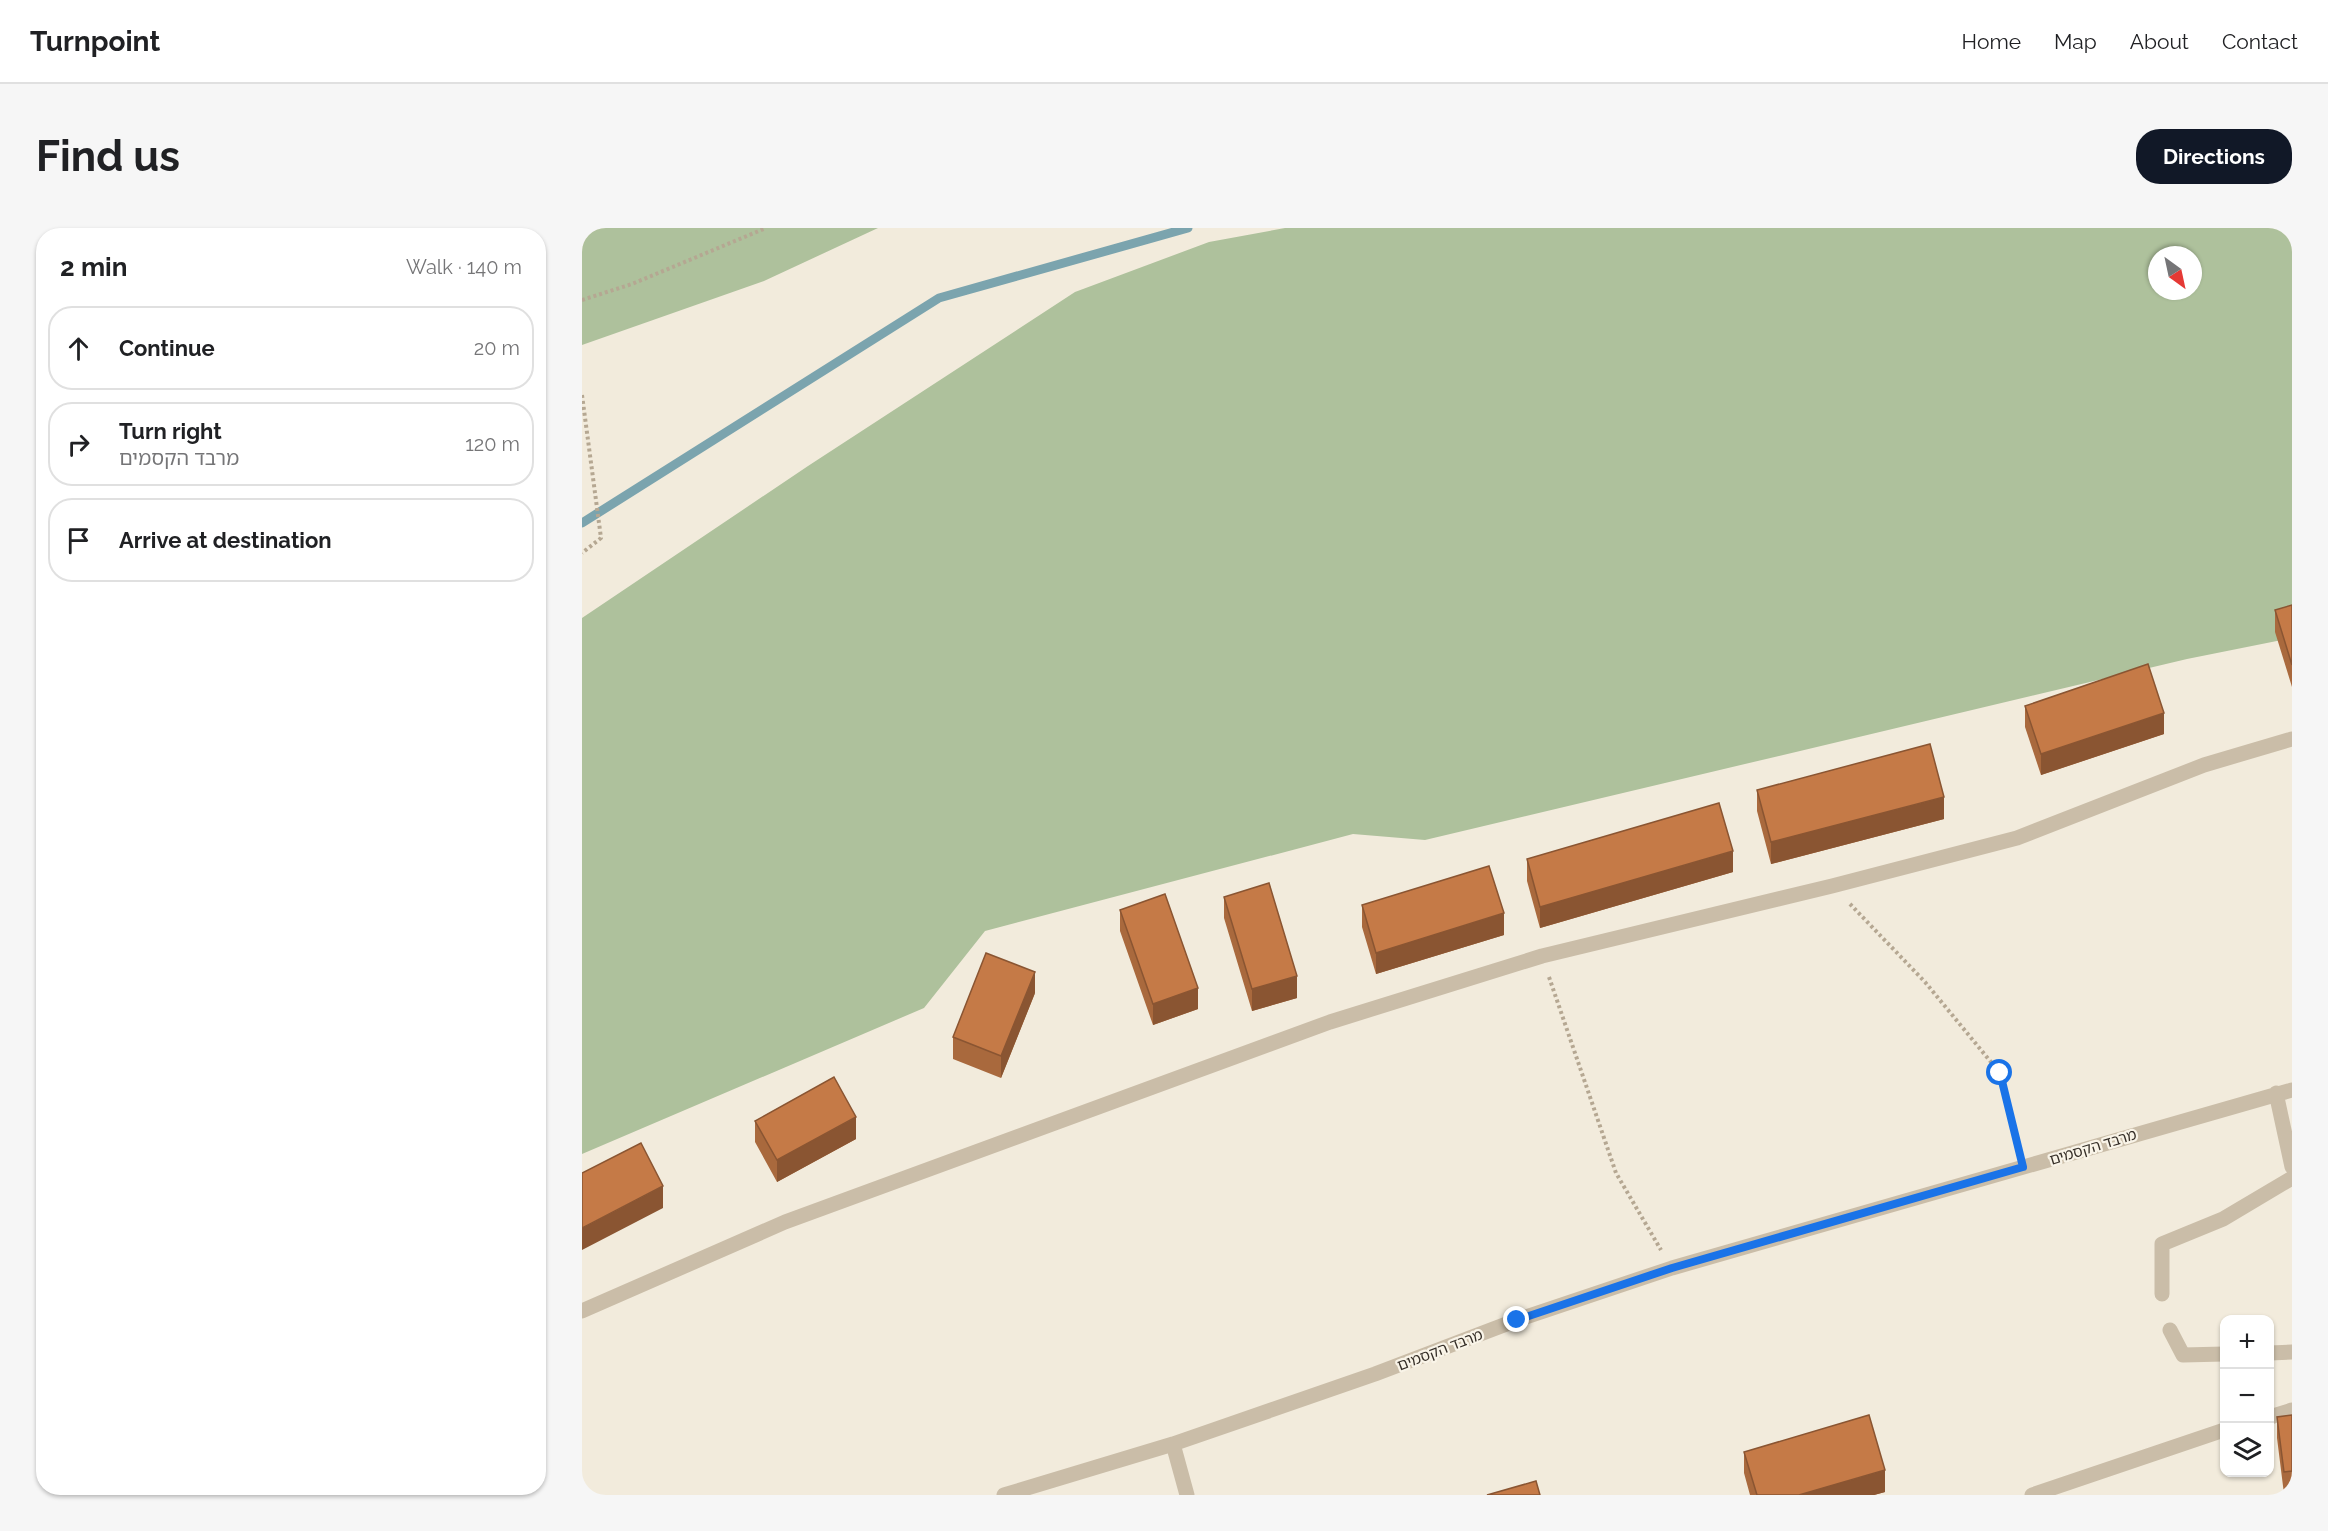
<!DOCTYPE html>
<html lang="en">
<head>
<meta charset="utf-8">
<style>
	body { margin:0; font-family:Raleway,"Noto Sans Hebrew",sans-serif; background:#f6f6f6; color:#202124 }
	.controls { position:absolute; right:18px; bottom:18px; display:grid; overflow:hidden; border-radius:12px; box-shadow:0 2px 4px #0004 }
	.controls button { width:54px; height:54px; display:grid; place-items:center; padding:0; border:0; border-bottom:2px solid #e0e0e0; background:#fff; color:#202124; font:30px sans-serif }
	.compass { position:absolute; left:1566px; top:18px; width:54px; height:54px; border-radius:50%; background:#fff; box-shadow:0 2px 4px #0004; rotate:147deg }
	.stop { position:absolute; width:18px; height:18px; margin:-14px; border:4px solid #1a73e8; border-radius:50%; background:#fff }
	.stop.end { background:#1a73e8; border-color:#fff; box-shadow:0 2px 6px #0008 }
	.list { margin:0; padding:0; list-style:none }
	h2 { display:flex; justify-content:space-between; align-items:center; height:78px; margin:0; padding:0 24px; font-size:26px }
	h2 small { font-size:20px; font-weight:400; color:#757577 }
	.list li { display:grid; grid-template-columns:39px 1fr auto; gap:18px; align-items:center; box-sizing:border-box; height:84px; margin:0 12px 12px; padding:0 12px; border:2px solid #e0e0e0; border-radius:24px }
	.list b { display:block; font-size:22px; white-space:nowrap }
	.list p { margin:0; font-size:20px; white-space:nowrap; color:#757577 }
	.list em { font-size:20px; font-style:normal; color:#757577 }
	.icon { flex:none; width:33px; height:33px; fill:none; stroke:currentColor; stroke-width:2; stroke-linecap:round; stroke-linejoin:round }
	.map { position:relative; flex:none; width:1710px; height:1267px; overflow:hidden; border-radius:24px }
	header { display:flex; align-items:center; gap:36px; box-sizing:border-box; height:84px; padding:0 30px; background:#fff; border-bottom:2px solid #e0e0e0 }
	header strong { font-size:28px }
	nav { display:flex; gap:33px; margin-inline-start:auto; font-size:21px }
	.intro { display:flex; align-items:center; justify-content:space-between; box-sizing:border-box; height:144px; padding:0 36px }
	h1 { margin:0; font-size:42px }
	.button { padding:15px 27px; border-radius:24px; background:#111827; color:#fff; font-size:21px; font-weight:700 }
	main { display:flex; gap:36px; padding:0 36px }
	aside { flex:1; background:#fff; border-radius:24px; box-shadow:0 2px 4px #0004 }
	.map>svg:first-child { display:block }
	.green { fill:#aec19c; fill-rule:evenodd }
	.lines { fill:none; stroke-linecap:round; stroke-linejoin:round }
	.stream { stroke:#7ba4ae; stroke-width:9 }
	.path { stroke:#b5a792; stroke-width:4; stroke-dasharray:3 3; stroke-linecap:butt }
	.street { stroke:#cabda8; stroke-width:15 }
	.wall { fill:#a9693d }
	.shaded-wall { fill:#8a5532 }
	.building { fill:#c57a47; stroke:#8a5532; stroke-width:1.5 }
	.route { stroke:#1a73e8; stroke-width:8 }
	.labels { text-anchor:middle; dominant-baseline:central; stroke-width:4.5; stroke-linejoin:round; paint-order:stroke }
	.street-label { font-size:15px; fill:#362f28; stroke:#f9f4e8 }
</style>
</head>
<body>
<header>
<strong>Turnpoint</strong>
<nav><a>Home</a><a>Map</a><a>About</a><a>Contact</a></nav>
</header>
<div class="intro"><h1>Find us</h1><a class="button">Directions</a></div>
<main>
<aside>
<h2>2 min<small>Walk · 140 m</small></h2>
<ul class="list">
<li><svg class="icon" aria-label="ahead" viewBox="0 0 24 24"><path d="M12 20V5M6 11l6-6 6 6"/></svg><div><b>Continue</b></div><em>20 m</em></li>
<li><svg class="icon" aria-label="right" viewBox="0 0 24 24"><path d="M7 20v-9h11M14 6l5 5-5 5"/></svg><div><b>Turn right</b><p>מרבד הקסמים</p></div><em>120 m</em></li>
<li><svg class="icon" aria-label="arrive" viewBox="0 0 24 24"><path d="M6 21V4h12l-3 4 3 4H6"/></svg><div><b>Arrive at destination</b></div></li>
</ul>
</aside>
<div class="map">
<svg width="1710" height="1267" viewBox="0 0 1710 1267">
	<rect width="100%" height="100%" fill="#f2ebdc"/>
	<!-- green -->
	<path class="green" d="M0,0H296L182,53L0,117Z
		M703,0H1710V410L1605,431L843,612L771,606L403,703L342,780L0,926V390L226,238L493,64L627,14ZM1575,27H1611V63H1575Z"/>
	<g class="lines">
		<!-- stream -->
		<path class="stream" d="M0,295L357,70L606,0"/>
		<!-- path -->
		<path class="path" d="M0,72L50,56L184,0
			M0,167L19,310L0,325
			M1268,676L1343,754L1418,845L1436,918
			M967,749L1034,945L1079,1022"/>
		<!-- street -->
		<path class="street" d="M1694,865L1710,939
			M1580,1066V1016L1641,991L1710,950
			M0,1083L203,994L748,794L960,728L1250,658L1435,610L1622,537L1710,511
			M1588,1102L1601,1127L1642,1126
			M1688,1125L1710,1124
			M1688,1189L1710,1182
			M591,1216L605,1267
			M422,1267L591,1216L793,1146L935,1092L1090,1040L1710,862
			M1450,1267L1642,1202"/>
	</g>
	<!-- wall -->
	<path class="wall" d="M1710,377V459L1693,404V382Z
		M1443,478L1582,506L1459,547L1443,499Z
		M1175,562L1362,591L1189,636L1175,583Z
		M945,631L1151,644L958,700L945,653Z
		M642,669L715,770L670,783L642,690Z
		M780,677L922,707L794,746L780,699Z
		M538,682L616,781L571,797L538,703Z
		M453,765L419,850L371,831V809Z
		M173,893L274,911L195,954L173,914Z
		M1710,1187V1265L1702,1266L1695,1210V1189Z
		M1162,1224L1303,1264L1292,1267H1168L1162,1245Z"/>
	<!-- shaded-wall -->
	<path class="shaded-wall" d="M1582,485V506L1459,547V526Z
		M1362,569V591L1189,636V614Z
		M1151,623V644L958,700V679Z
		M922,685V707L794,746V725Z
		M453,744V765L419,850V828Z
		M715,748V770L670,783V761Z
		M616,760V781L571,797V776Z
		M274,889V911L195,954V932Z
		M81,958V980L0,1022V1000Z
		M1303,1242V1264L1292,1267H1217Z"/>
	<!-- building -->
	<path class="building" d="M1710,377V437L1693,382Z
		M1566,436L1582,485L1459,526L1443,478Z
		M1348,516L1362,569L1189,614L1175,562Z
		M1137,575L1151,623L958,679L945,631Z
		M907,638L922,685L794,725L780,677Z
		M687,655L715,748L670,761L642,669Z
		M583,666L616,760L571,776L538,682Z
		M404,725L453,744L419,828L371,809Z
		M252,849L274,889L195,932L173,893Z
		M59,915L81,958L0,1000V945Z
		M1287,1187L1303,1242L1217,1267H1175L1162,1224Z
		M1710,1187V1243L1702,1244L1695,1189Z
		M954,1253L958,1267H905Z"/>
	<g class="lines">
		<!-- route -->
		<path class="route" d="M935,1092L1090,1040L1441,939L1418,845"/>
	</g>
	<g class="labels">
		<!-- street labels -->
		<g class="street-label">
			<text transform="translate(1511 919) rotate(-17)">מרבד הקסמים</text>
			<text transform="translate(858 1122) rotate(-21)">מרבד הקסמים</text>
		</g>
	</g>
</svg>
<div class="controls">
<button>+</button>
<button>−</button>
<button><svg class="icon" aria-label="layers" viewBox="0 0 24 24"><path d="M12 4l9 5-9 5-9-5zM3 14l9 5 9-5"/></svg></button>
</div>
<svg class="compass" viewBox="-18 -18 36 36"><path d="M0-13l5 13h-10z" fill="#e53935"/><path d="M0 13l5-13h-10z" fill="#757577"/></svg>
<div class="stop" style="left:1418px;top:845px"></div>
<div class="stop end" style="left:935px;top:1092px"></div>
</div>
</main>
</body>
</html>
